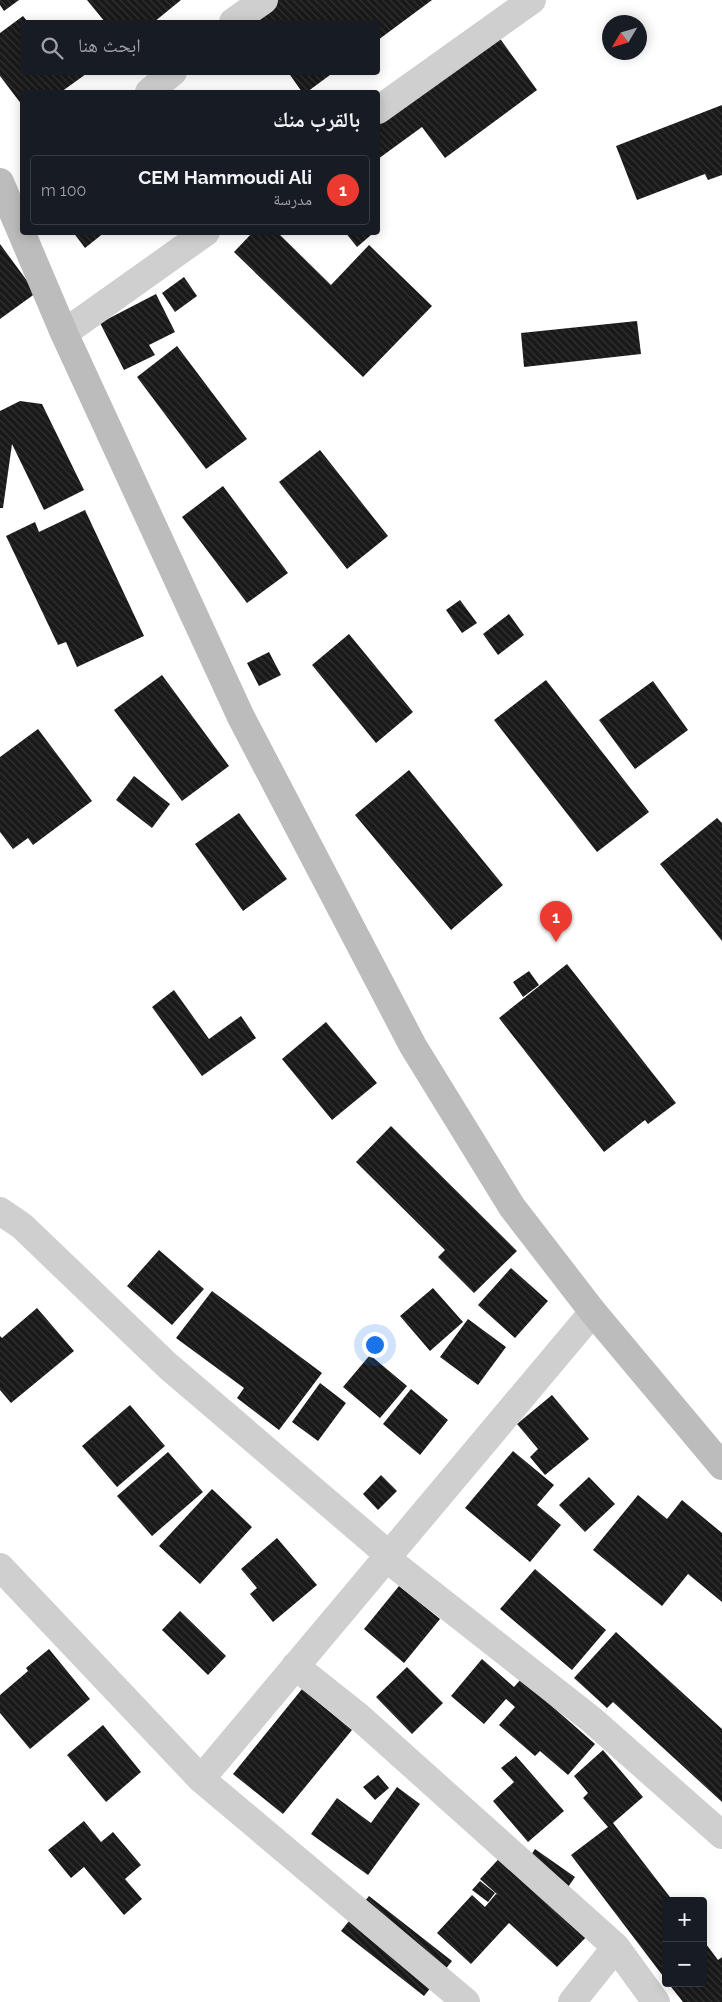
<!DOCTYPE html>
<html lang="ar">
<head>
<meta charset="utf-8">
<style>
	body { margin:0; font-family:Raleway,"Noto Naskh Arabic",sans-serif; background:#20242c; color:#f1f3f6; direction:rtl }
	.controls { position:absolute; right:15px; bottom:15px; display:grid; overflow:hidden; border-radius:5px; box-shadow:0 2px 12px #0003 }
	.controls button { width:45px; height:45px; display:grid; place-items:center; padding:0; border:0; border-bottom:1px solid #363941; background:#171b24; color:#f1f3f6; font:25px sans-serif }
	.compass { position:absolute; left:602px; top:15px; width:45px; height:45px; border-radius:50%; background:#171b24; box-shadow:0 2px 12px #0003; rotate:232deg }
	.you { position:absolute; left:374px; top:1344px; width:18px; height:18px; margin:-12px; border:4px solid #fff; border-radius:50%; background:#1a73e8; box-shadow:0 0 0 8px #1a73e833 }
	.badge { display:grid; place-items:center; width:32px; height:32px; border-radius:50%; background:#ed3a31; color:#fff; font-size:16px; font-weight:700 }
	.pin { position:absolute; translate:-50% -41px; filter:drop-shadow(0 1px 2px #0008) }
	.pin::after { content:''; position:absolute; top:26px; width:18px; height:15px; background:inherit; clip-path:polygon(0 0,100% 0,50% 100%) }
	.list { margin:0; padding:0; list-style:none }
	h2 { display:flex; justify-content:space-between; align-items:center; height:65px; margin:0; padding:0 20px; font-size:21px }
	h2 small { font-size:16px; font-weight:400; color:#9ea1a6 }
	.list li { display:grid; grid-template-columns:32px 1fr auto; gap:15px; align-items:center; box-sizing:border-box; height:70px; margin:0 10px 10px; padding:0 10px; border:1px solid #363941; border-radius:5px }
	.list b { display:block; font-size:19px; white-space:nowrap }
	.list p { margin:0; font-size:16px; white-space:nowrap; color:#9ea1a6 }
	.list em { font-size:16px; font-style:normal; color:#9ea1a6 }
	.icon { flex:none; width:28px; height:28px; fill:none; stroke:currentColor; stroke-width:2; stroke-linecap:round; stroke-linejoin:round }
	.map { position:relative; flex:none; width:722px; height:2002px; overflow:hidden; direction:ltr }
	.search { position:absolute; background:#171b24; box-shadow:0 2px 12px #0003; left:20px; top:20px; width:360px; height:55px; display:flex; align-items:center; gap:12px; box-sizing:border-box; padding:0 18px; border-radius:5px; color:#9ea1a6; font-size:19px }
	.panel { position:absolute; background:#171b24; box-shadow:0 2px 12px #0003; left:20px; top:90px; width:360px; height:145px; border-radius:5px; direction:rtl }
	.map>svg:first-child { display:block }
	.building { fill:url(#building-back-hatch) }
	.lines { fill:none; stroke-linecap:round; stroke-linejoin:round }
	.minor { stroke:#cfcfcf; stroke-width:28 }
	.secondary { stroke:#bcbcbc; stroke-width:28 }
</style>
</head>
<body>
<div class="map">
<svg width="722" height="2002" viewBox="0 0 722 2002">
	<defs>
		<pattern id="building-back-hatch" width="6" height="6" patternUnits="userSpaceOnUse" patternTransform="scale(1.25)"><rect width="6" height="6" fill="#191919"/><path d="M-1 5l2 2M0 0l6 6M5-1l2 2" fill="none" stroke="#323232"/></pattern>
	</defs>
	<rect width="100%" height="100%" fill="#fff"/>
	<!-- building -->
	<path class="building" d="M0,0H19L4,11L0,5Z
		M87,0H181L154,22H105Z
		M248,0H432L378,40V22H250Z
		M23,16L28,22H22V72L86,74L61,92H22V105L0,76V33Z
		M491,26L537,90L445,158L422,127L378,159V108Z
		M288,72H334L307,92H302Z
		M722,105V175L708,180L705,174L637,200L616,146Z
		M73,232H105L85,248Z
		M253,232H277L331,285L369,245L432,306L363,377L234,252Z
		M345,232H369L371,235L357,247Z
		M0,244L36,293L0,319Z
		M184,277L197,296L175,312L162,293Z
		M156,294L175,332L149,345L155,355L124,370L100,323Z
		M637,321L641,354L524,367L521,333Z
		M177,346L247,439L206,469L137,377Z
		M20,401L42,404L84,490L44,510L12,444L3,508H0V411Z
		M320,450L388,536L347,569L279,482Z
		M223,486L288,573L247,603L182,517Z
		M85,510L144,636L77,667L66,642L58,645L6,536L35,522L39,532Z
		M460,600L477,623L462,633L446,610Z
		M509,614L524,635L498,655L483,634Z
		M349,634L413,712L376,743L312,665Z
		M269,652L281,675L259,686L247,663Z
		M162,675L229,766L182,801L114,710Z
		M546,680L649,812L597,852L494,720Z
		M653,681L688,730L635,769L599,720Z
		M38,729L92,801L33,845L28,838L13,849L0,832V757Z
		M409,770L503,885L451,930L355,815Z
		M134,776L170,804L152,828L116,800Z
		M239,813L287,879L243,911L195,844Z
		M717,818L722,823V941L660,864Z
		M567,964L676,1103L648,1124L645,1120L604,1152L499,1018Z
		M529,971L539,985L523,997L513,982Z
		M174,990L209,1039L241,1016L256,1038L202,1076L152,1007Z
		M326,1022L377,1083L332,1120L282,1059Z
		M391,1126L517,1251L474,1293L438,1257L445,1250L356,1162Z
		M159,1250L204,1289L172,1325L127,1286Z
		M511,1268L548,1301L515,1338L478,1305Z
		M433,1288L463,1322L430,1351L400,1316Z
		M212,1291L322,1373L279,1430L237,1398L244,1388L176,1338Z
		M37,1308L74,1351L11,1403L0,1390V1336L2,1338Z
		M468,1319L506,1347L478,1385L440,1357Z
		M370,1355L407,1386L380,1418L343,1387Z
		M320,1383L346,1403L318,1441L292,1422Z
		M411,1389L448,1420L420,1455L383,1424Z
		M552,1395L589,1439L545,1475L530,1457L538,1449L517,1424Z
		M130,1405L165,1446L117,1487L82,1446Z
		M513,1451L554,1485L537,1505L561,1525L530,1562L465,1508Z
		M168,1452L203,1492L152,1536L117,1496Z
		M381,1475L397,1491L378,1510L363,1494Z
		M589,1477L615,1504L585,1532L559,1505Z
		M212,1489L252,1527L200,1584L159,1546Z
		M638,1495L667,1519L682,1500L722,1533V1602L688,1574L662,1606L593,1550Z
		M277,1538L317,1585L273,1622L250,1594L257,1588L241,1569Z
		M535,1569L606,1630L572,1670L500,1609Z
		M399,1586L440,1619L404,1663L364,1629Z
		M180,1611L226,1656L208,1675L162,1630Z
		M616,1632L722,1729V1802L613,1702L607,1708L574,1678Z
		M49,1649L90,1699L30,1749L0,1713V1695L28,1671L26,1668Z
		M482,1659L514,1687L521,1679L595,1744L568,1775L540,1751L535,1756L499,1725L515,1707L506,1699L484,1724L451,1696Z
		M407,1667L443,1703L412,1734L376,1697Z
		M302,1689L352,1730L283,1814L233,1774Z
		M103,1725L141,1772L106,1802L67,1755Z
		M603,1750L643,1797L613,1823L673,1901H666V1980L571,1855L608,1827L583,1798L588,1793L574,1776Z
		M516,1756L564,1811L528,1842L493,1801L514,1782L501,1768Z
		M378,1775L389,1788L375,1800L363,1787Z
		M397,1787L420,1804L368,1875L311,1834L337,1798L371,1823Z
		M84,1821L101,1842L113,1832L141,1865L125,1879L142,1899L124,1915L84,1867L71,1878L48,1850Z
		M508,1849L594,1929L557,1967L509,1923L471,1964L437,1933L472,1895L485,1907L496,1894L498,1895L480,1879Z
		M535,1849L575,1877L566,1890L526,1863Z
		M480,1881L495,1893L488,1902L472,1890Z
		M369,1896L452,1961L424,1996L341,1931Z
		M703,1940L718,1960L722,1957V2002H683L668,1983H703Z"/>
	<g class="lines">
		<!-- minor -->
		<path class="minor" d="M233,22L264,0
			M149,92L173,72
			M378,110L532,0
			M64,333L206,232
			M0,1211L22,1226L168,1366L389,1555
			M386,1558L592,1720L722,1835
			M0,1567L201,1779
			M295,1666L358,1716L616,1947
			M466,2002L201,1779L593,1312
			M572,2002L616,1947L656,2002"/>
		<!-- secondary -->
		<path class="secondary" d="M0,182L64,333L241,717L413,1046L512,1207L593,1312L722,1466"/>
	</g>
</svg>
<div class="controls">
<button>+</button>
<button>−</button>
</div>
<svg class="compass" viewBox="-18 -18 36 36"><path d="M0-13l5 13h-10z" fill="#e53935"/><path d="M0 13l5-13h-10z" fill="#9ea1a6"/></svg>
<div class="you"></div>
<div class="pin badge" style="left:556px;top:942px">1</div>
<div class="search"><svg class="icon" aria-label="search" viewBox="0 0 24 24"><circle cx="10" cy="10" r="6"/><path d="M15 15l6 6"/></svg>ابحث هنا</div>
<section class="panel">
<h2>بالقرب منك<small></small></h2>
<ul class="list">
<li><span class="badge">1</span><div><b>CEM Hammoudi Ali</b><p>مدرسة</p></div><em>100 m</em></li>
</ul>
</section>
</div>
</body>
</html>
